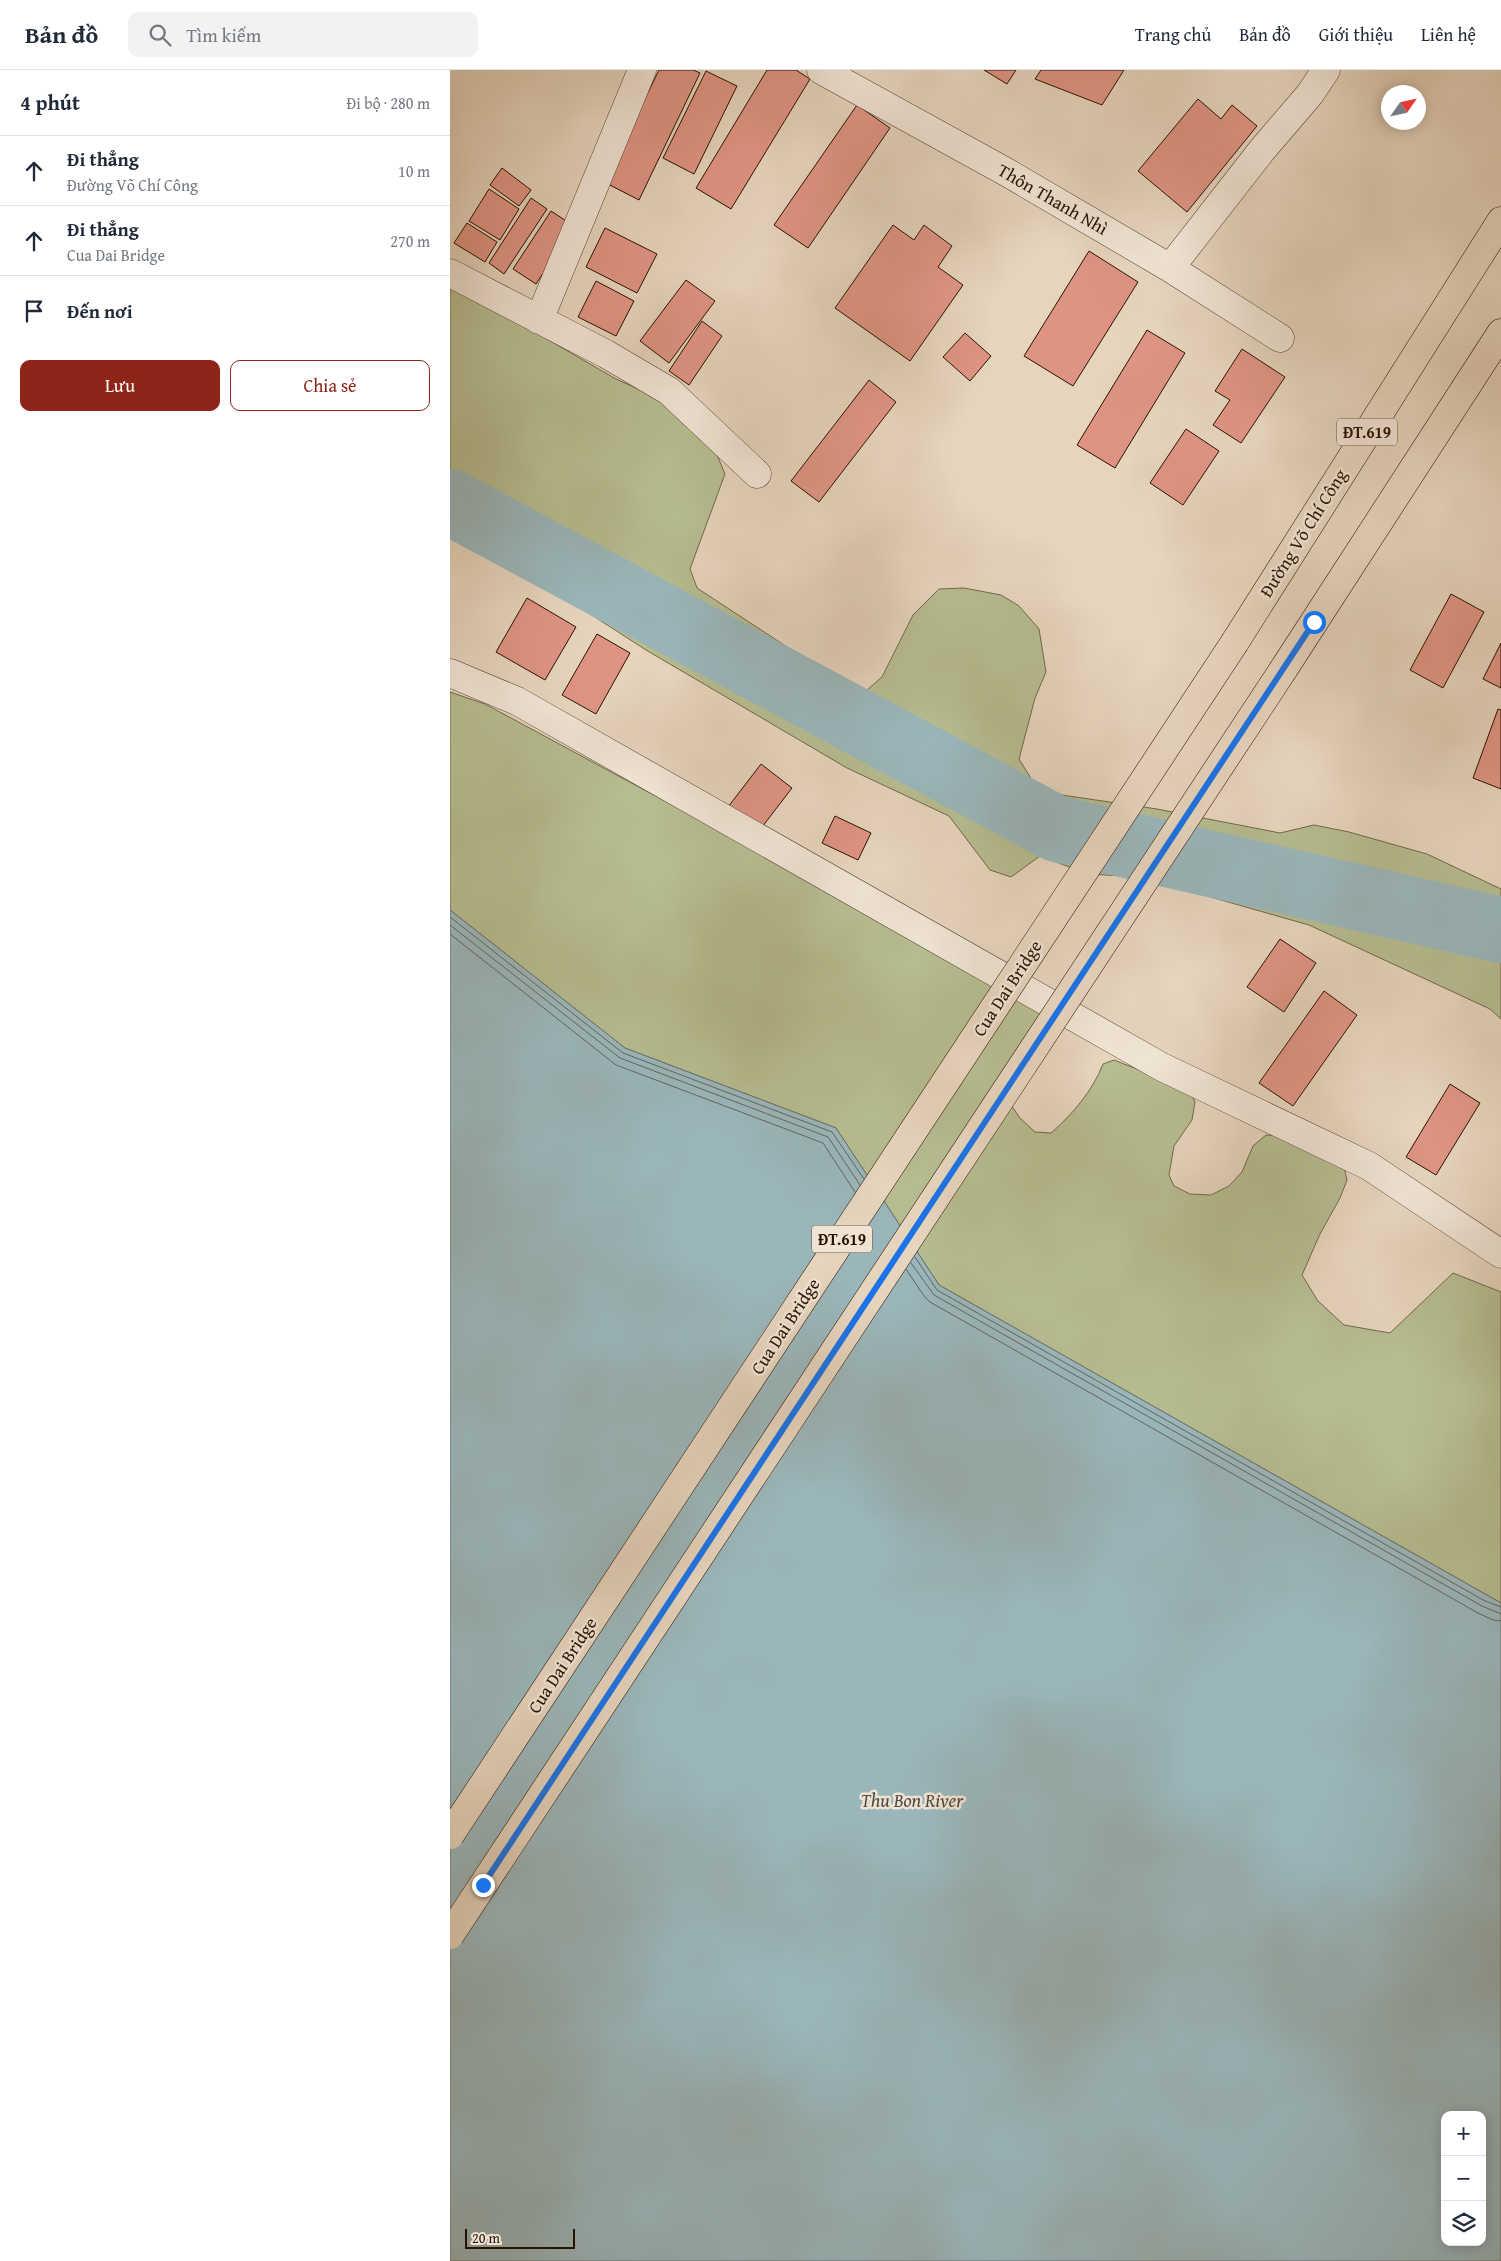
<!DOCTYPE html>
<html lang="vi">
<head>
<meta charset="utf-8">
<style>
	body { margin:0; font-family:"Gentium Book Plus",serif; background:#f2f2f3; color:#1f2937 }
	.controls { position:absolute; right:15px; bottom:15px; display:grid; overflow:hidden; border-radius:10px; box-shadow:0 2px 12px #0003 }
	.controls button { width:45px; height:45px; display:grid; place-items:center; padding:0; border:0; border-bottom:1px solid #e0e1e3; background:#fff; color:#1f2937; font:25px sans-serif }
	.compass { position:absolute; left:931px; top:15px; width:45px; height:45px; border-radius:50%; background:#fff; box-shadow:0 2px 12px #0003; rotate:56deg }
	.scale { position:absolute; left:15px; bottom:12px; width:110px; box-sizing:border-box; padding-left:5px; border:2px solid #291200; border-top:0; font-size:14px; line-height:18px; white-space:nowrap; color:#291200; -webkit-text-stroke:4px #efe3d4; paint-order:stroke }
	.stop { position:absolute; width:15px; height:15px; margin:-11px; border:4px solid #1a73e8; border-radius:50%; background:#fff }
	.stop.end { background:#1a73e8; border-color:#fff; box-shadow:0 1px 5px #0008 }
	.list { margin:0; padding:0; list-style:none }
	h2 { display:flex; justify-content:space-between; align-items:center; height:65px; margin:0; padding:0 20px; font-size:21px }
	h2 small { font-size:16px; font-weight:400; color:#747a83 }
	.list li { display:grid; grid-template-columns:32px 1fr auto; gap:15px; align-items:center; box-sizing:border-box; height:70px; padding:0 20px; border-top:1px solid #e0e1e3 }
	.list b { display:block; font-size:19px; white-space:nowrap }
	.list p { margin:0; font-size:16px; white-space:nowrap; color:#747a83 }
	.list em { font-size:16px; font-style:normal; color:#747a83 }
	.actions { display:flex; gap:10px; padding:15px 20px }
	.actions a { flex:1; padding:11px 0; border:1px solid #8f2418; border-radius:10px; text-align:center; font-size:18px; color:#8f2418 }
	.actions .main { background:#8f2418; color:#fff }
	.icon { flex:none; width:28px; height:28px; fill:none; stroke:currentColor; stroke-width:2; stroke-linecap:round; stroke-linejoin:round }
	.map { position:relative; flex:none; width:1051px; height:2191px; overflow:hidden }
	header { display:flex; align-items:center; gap:30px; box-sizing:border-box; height:70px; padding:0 25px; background:#fff; border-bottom:1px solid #e0e1e3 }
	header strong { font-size:24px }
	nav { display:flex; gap:28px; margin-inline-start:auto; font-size:18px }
	.search { width:350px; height:45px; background:#f2f2f3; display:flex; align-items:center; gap:12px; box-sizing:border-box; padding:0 18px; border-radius:10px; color:#747a83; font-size:19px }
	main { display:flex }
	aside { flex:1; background:#fff }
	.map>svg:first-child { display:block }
	.green { fill:#b6bc90; stroke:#706748 }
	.water { fill:#9ab6bb; stroke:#6d7470; fill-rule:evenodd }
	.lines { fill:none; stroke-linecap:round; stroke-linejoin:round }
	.shore { stroke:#62645e; stroke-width:1 }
	.river { stroke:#9ab6bb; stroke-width:66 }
	.building { fill:#df9483; stroke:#291200 }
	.minor-casing { stroke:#58422f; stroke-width:29 }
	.primary-casing { stroke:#291200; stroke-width:29 }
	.minor { stroke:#efe3d4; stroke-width:28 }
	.primary { stroke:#e6d4bd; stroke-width:28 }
	.primary-bridge-casing { stroke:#291200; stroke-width:29; stroke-linecap:butt }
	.primary-bridge { stroke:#e6d4bd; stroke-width:28 }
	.route { stroke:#1a73e8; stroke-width:6 }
	.labels { text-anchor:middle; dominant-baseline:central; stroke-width:5; stroke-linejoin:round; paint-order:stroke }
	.shield { fill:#efe3d4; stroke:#645140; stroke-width:1 }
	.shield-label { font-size:16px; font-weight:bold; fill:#291200 }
	.street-label { font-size:18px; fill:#291200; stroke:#efe3d4 }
	.water-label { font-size:19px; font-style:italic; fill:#514b41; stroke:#efe3d4 }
</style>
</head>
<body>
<header>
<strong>Bản đồ</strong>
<div class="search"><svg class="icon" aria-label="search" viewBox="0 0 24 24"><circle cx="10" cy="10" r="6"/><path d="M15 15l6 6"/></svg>Tìm kiếm</div>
<nav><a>Trang chủ</a><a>Bản đồ</a><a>Giới thiệu</a><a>Liên hệ</a></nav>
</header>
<main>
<aside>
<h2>4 phút<small>Đi bộ · 280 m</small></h2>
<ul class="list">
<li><svg class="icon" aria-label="ahead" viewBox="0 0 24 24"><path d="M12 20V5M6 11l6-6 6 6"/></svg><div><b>Đi thẳng</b><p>Đường Võ Chí Công</p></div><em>10 m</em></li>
<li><svg class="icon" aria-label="ahead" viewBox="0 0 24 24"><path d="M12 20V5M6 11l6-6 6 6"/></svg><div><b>Đi thẳng</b><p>Cua Dai Bridge</p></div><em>270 m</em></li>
<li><svg class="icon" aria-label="arrive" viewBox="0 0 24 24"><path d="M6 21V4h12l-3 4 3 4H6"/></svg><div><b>Đến nơi</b></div></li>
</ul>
<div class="actions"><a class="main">Lưu</a><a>Chia sẻ</a></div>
</aside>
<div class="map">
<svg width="1051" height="2191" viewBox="0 0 1051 2191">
	<rect width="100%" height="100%" fill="#e6d4bd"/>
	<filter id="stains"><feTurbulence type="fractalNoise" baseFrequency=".004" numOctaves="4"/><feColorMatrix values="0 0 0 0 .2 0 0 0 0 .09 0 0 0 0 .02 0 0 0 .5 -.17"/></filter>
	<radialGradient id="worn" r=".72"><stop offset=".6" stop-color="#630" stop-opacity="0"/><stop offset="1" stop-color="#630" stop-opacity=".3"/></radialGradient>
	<!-- green -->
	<path class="green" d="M0,219L19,224L166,309L204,326L267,385L275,404L240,499L247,518L383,607L417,620L432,607L463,545L489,519L514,518L551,525L569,536L589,559L596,602L585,628L569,689L582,710L605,724L707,739L830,763L864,755L899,762L977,784L1051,819V949L1040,939L859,855L690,807L638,804L590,786L561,807L540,800L499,746L397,698L196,580L72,500L0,468Z
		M0,622L35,634L586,931L592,947L561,1035L570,1048L585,1062L601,1063C623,1044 643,1020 653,994L664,990L740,1020L745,1032L742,1050L724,1076L719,1105L724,1116L740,1124L761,1125L779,1116L792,1102L803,1076L816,1065L833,1066L894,1097L897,1110L890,1128L870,1164L852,1205L868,1231L894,1255L940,1263L1003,1203L1051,1222V1533L489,1215L386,1058L175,978L0,840Z"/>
	<!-- water -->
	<path class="water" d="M0,840L175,978L386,1058L489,1215L1051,1533V2191H0ZM995,2045H1032V2172H995Z"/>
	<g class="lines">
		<!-- shore -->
		<path class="shore" d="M0,847L173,983L382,1062L414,1109
			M0,855L170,988L378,1067L410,1115
			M0,864L166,995L373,1073L405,1122
			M465,1187L487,1220L1035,1531L1051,1537
			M461,1193L484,1225L1032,1536L1051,1544
			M456,1199L474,1226L480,1232L1028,1543L1043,1550L1051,1551"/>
		<!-- river -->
		<path class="river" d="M0,432L607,759L1051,860"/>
	</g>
	<!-- building -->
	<path class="building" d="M209,0H243L250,3L189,130L154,112Z
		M317,0H346L360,9L281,139L246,118Z
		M534,0H566L557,14Z
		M591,0H674L652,35L585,9Z
		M256,1L287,16L244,104L213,88Z
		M748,29L771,49L782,35L807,56L737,142L688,101Z
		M407,35L440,58L358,178L324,155Z
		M52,98L81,120L69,136L40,115Z
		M39,119L69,139L50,170L19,151Z
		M81,128L97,139L54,204L39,193Z
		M101,141L124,156L86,214L63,199Z
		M17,153L47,172L35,192L4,173Z
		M443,155L464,170L474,155L502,176L488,197L513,215L460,291L385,238Z
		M155,158L207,184L187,223L136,197Z
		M639,181L688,212L623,316L574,286Z
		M236,210L265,231L219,293L190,271Z
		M146,211L184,231L166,266L128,247Z
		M252,251L272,266L239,315L219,301Z
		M697,260L735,283L665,398L627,375Z
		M515,263L541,286L520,311L493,287Z
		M792,279L835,307L791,373L763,355L780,330L765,321Z
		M419,310L446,332L369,432L341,411Z
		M736,359L769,381L733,435L700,413Z
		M1001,524L1034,542L993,618L960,600Z
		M77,528L126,557L95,610L46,582Z
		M147,564L180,583L146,644L112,625Z
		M1051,573V618L1033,609Z
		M1048,639L1051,640V719L1023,708Z
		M311,694L342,718L309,761L278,737Z
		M385,746L421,763L408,790L372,773Z
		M830,869L866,893L834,942L797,917Z
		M874,921L907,945L843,1036L809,1013Z
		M1000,1014L1030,1033L986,1105L956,1087Z"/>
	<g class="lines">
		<defs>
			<path id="minor" d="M371,0L558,103L720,198L830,268
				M720,198L812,80L860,24L876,0
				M0,203L156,284L219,321L307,404
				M89,250L192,0
				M0,603L67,631L712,997L919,1096L1051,1184"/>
			<path id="primary" d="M785,572L1051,151
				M833,600L1051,263"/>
		</defs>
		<!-- minor casing -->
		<use href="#minor" class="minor-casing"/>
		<!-- primary casing -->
		<use href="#primary" class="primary-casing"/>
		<!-- minor -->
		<use href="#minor" class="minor"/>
		<!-- primary -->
		<use href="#primary" class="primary"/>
		<defs>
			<path id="primary-bridge" d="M0,1765L785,572
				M0,1865L833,600"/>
		</defs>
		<!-- primary-bridge casing -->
		<use href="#primary-bridge" class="primary-bridge-casing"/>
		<!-- primary-bridge -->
		<use href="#primary-bridge" class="primary-bridge"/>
	</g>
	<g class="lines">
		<!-- route -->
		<path class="route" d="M33,1815L864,552"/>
	</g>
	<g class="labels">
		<!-- shield labels -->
		<g class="shield">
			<rect x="887" y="348.5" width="60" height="27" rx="4"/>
			<rect x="362" y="1155.5" width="60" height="27" rx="4"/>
		</g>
		<g class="shield-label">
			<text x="917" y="362">ĐT.619</text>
			<text x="392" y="1169">ĐT.619</text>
		</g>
		<!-- street labels -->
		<g class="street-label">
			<text transform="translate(603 129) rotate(30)">Thôn Thanh Nhì</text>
			<text transform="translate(853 463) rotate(-58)">Đường Võ Chí Công</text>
			<text transform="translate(557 918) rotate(-57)">Cua Dai Bridge</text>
			<text transform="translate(335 1256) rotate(-57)">Cua Dai Bridge</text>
			<text transform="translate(112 1595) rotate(-57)">Cua Dai Bridge</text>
		</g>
		<!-- water labels -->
		<g class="water-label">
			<text x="462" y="1730">Thu Bon River</text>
		</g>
	</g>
	<rect width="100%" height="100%" filter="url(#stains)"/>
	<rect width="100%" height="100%" fill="url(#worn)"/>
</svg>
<div class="controls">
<button>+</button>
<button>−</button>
<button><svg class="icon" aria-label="layers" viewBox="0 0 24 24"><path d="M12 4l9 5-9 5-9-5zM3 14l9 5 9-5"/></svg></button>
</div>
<svg class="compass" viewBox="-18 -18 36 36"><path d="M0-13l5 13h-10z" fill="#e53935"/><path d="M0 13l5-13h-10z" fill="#747a83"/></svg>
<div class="scale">20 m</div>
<div class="stop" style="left:864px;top:552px"></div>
<div class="stop end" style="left:33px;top:1815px"></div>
</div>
</main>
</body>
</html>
